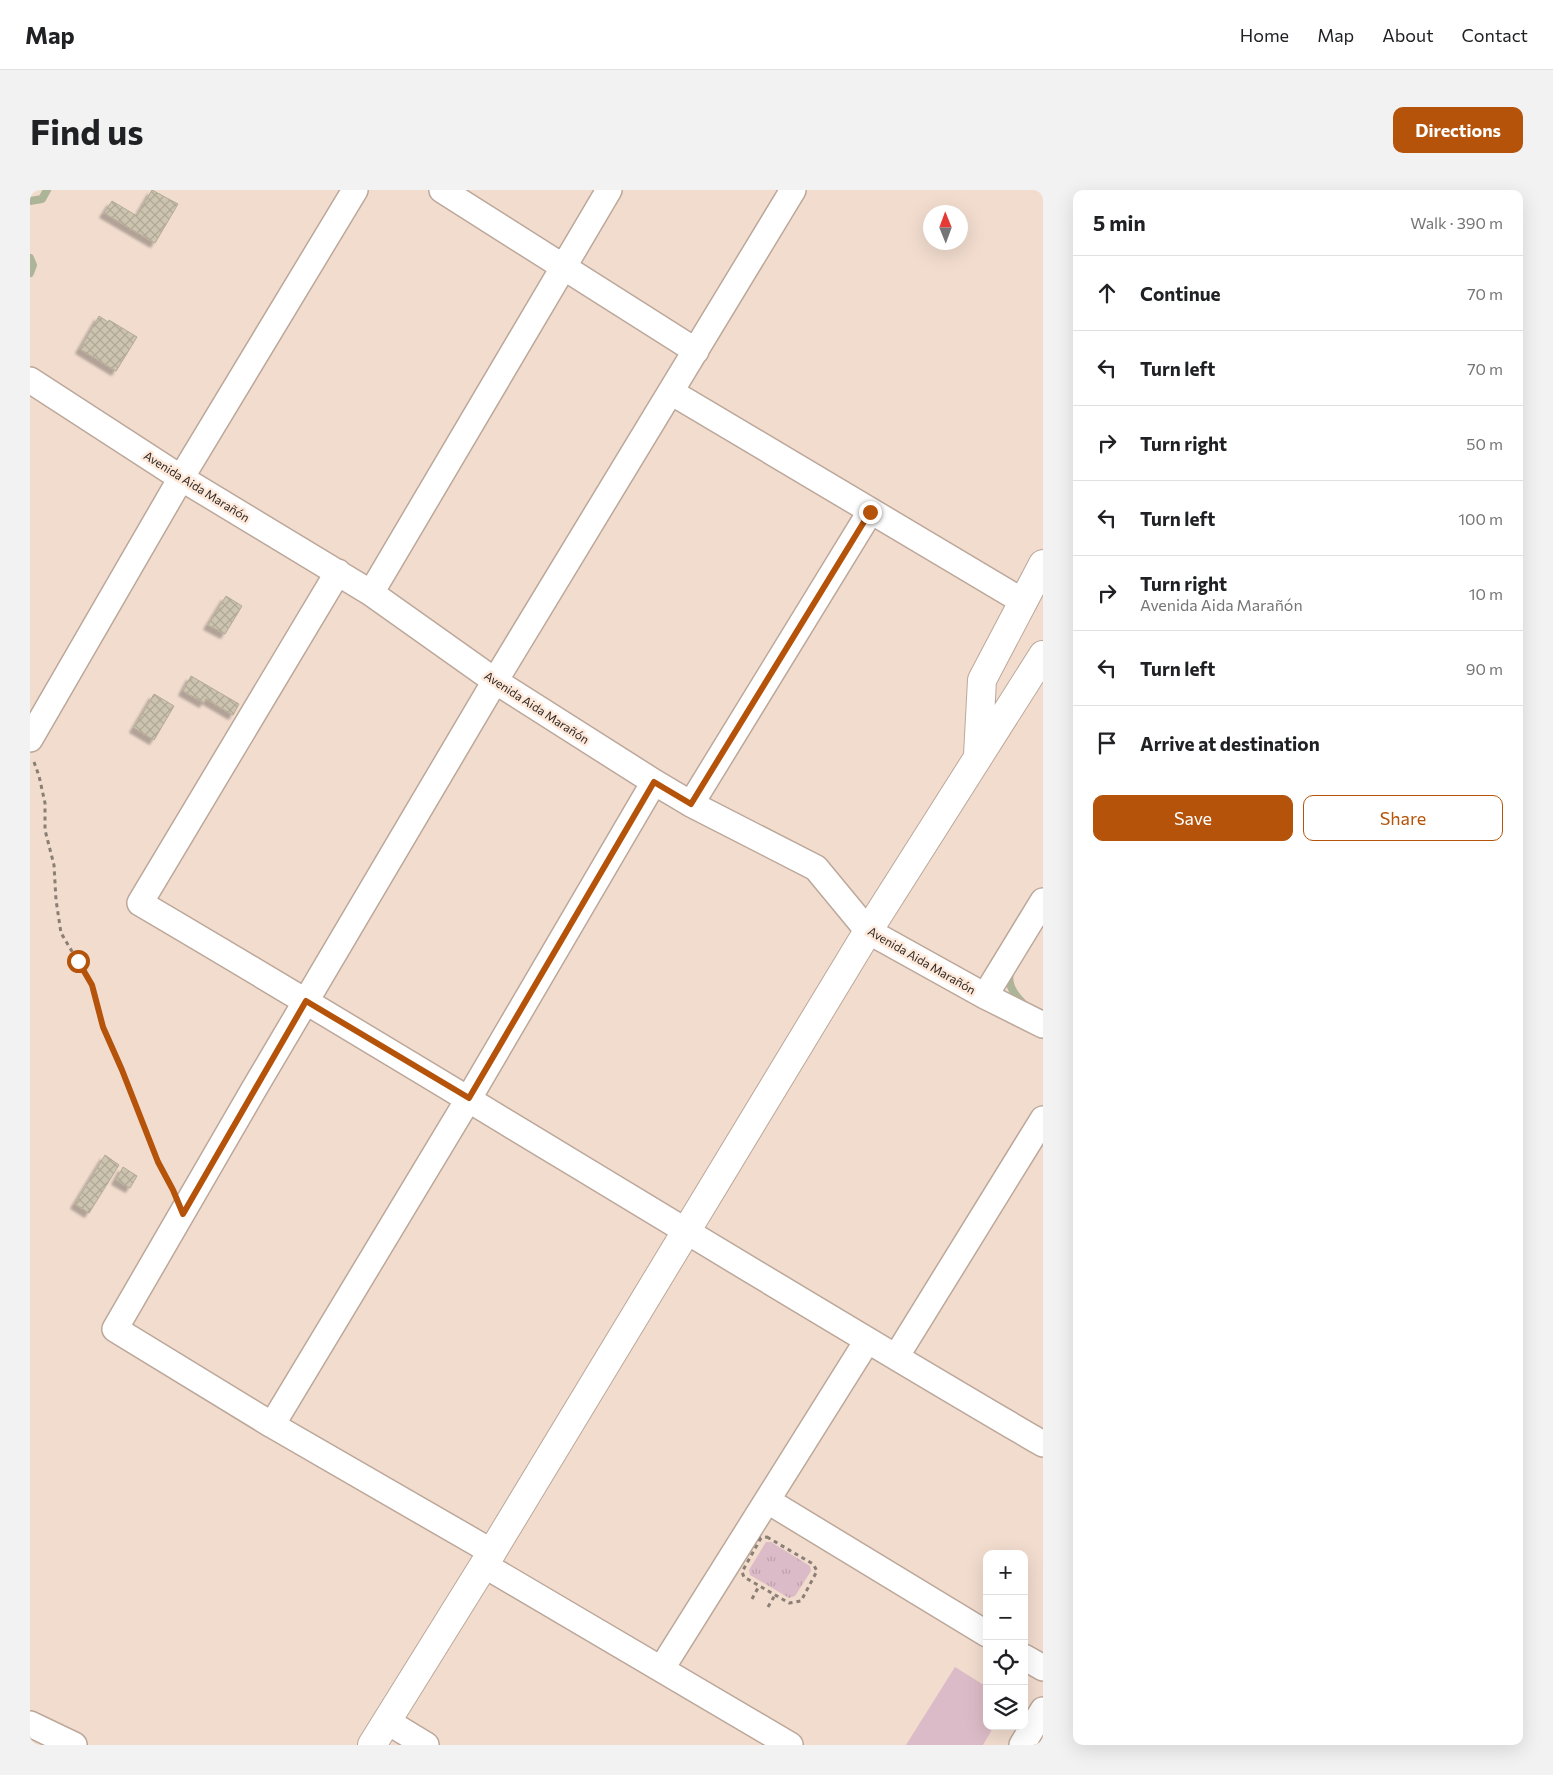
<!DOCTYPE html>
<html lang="en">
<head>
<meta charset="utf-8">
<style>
	body { margin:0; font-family:Commissioner,sans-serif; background:#f2f2f2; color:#202124 }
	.controls { position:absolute; right:15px; bottom:15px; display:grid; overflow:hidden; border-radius:10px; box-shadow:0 5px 20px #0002 }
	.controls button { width:45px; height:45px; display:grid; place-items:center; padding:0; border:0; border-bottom:1px solid #e0e0e0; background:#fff; color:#202124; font:25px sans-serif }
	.compass { position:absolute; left:893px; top:15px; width:45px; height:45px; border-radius:50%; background:#fff; box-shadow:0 5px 20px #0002; rotate:359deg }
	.stop { position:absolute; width:15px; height:15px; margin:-11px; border:4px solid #b45309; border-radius:50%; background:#fff }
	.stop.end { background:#b45309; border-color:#fff; box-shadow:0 1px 5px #0008 }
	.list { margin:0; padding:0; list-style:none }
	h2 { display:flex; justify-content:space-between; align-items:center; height:65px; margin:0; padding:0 20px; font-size:21px }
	h2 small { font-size:16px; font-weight:400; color:#757577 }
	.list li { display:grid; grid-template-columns:32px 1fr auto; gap:15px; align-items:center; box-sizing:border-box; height:75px; padding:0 20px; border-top:1px solid #e0e0e0 }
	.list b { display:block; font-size:19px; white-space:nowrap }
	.list p { margin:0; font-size:16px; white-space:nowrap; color:#757577 }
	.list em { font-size:16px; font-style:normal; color:#757577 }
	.actions { display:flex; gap:10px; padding:15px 20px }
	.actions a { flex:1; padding:11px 0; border:1px solid #b45309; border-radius:10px; text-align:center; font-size:18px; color:#b45309 }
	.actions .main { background:#b45309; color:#fff }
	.icon { flex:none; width:28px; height:28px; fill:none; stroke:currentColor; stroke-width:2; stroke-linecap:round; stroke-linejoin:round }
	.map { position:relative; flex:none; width:1013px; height:1555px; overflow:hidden; border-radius:10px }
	header { display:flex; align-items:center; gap:30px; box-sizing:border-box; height:70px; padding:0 25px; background:#fff; border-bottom:1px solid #e0e0e0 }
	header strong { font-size:24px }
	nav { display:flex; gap:28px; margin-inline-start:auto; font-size:18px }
	.intro { display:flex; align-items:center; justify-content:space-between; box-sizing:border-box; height:120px; padding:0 30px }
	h1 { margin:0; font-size:35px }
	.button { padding:12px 22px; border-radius:10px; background:#b45309; color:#fff; font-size:18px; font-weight:700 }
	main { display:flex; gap:30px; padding:0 30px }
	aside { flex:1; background:#fff; border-radius:10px; box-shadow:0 5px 20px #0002 }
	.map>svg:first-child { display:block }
	.grass { fill:url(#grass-tufts) }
	.pitch { fill:#dbbbc7 }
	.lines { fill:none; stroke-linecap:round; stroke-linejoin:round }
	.stream { stroke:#acb598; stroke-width:8 }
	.building { fill:url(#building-cross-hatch); stroke:#b3aa96; filter:url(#shadow) }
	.street-casing { stroke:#bca89b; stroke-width:28 }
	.secondary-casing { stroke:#bca89b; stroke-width:30 }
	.path { stroke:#8b7e74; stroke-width:3; stroke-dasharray:4 4; stroke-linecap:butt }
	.street { stroke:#fff; stroke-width:25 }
	.secondary { stroke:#fff; stroke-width:28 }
	.route { stroke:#b45309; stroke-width:6 }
	.labels { text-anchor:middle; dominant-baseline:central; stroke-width:5; stroke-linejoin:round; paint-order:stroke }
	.street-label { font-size:12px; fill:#2e2721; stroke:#fee9db }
</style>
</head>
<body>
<header>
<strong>Map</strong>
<nav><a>Home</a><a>Map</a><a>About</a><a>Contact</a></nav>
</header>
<div class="intro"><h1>Find us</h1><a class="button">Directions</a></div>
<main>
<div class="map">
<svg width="1013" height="1555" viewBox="0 0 1013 1555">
	<defs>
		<pattern id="grass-tufts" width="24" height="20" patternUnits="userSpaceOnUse" patternTransform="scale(1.25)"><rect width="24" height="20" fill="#dbbbc7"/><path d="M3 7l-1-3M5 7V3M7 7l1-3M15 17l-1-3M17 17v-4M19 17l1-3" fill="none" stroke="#bca1ab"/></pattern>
		<pattern id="building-cross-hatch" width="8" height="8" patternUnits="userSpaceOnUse" patternTransform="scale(1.25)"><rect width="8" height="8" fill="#ccc4af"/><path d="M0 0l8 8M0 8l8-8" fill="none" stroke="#b0a896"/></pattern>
		<filter id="shadow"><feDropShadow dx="-4.5" dy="4.5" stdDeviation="1" flood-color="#0004"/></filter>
	</defs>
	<rect width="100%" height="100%" fill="#f1dcce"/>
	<!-- grass -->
	<path class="grass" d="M736,1352H741L780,1376L781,1381L765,1406L759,1408L720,1385L719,1380Z"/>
	<!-- pitch -->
	<path class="pitch" d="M925,1477L957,1497V1536H964L953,1555H876Z"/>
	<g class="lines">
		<!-- stream -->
		<path class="stream" d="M0,11L12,9L17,0
			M0,68L3,75L0,83
			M981,781C975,794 986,807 996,816"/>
	</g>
	<!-- building -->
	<path class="building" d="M122,0L148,14L125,53L74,23L82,11L107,26Z
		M69,126L78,132L79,130L107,147L86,181L50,159Z
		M196,406L212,416L195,444L178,435Z
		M161,486L209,514L203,525L176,509L174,513L153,501Z
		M124,504L144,516L124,550L104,538Z
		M75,965L89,975L59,1023L45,1014Z
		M93,977L107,986L100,998L86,990Z"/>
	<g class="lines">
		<defs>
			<path id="street" d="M412,0L666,161
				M0,190L151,288L341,403L465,491L624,592L661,614L786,678L838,741L955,806L1013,835
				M641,202L994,412
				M308,382L110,713C413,891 710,1077 1013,1254
				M341,403L579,0
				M0,549L151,288L325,0
				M661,614L840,322
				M955,806L1013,711
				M866,1167L1013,929
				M242,1235L439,908L624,592
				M738,1311L957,1444
				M462,1362L242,1235L85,1139L224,899L465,491L763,0
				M454,1375L760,1555
				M994,1467L1013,1478
				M632,1478L837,1151
				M358,1532L396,1555
				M0,1534L44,1555
				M992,1555L1013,1520"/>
			<path id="secondary" d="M948,565L952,490L1013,374
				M342,1555L462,1362L838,741L1013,465"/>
		</defs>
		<!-- street casing -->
		<use href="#street" class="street-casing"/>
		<!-- secondary casing -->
		<use href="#secondary" class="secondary-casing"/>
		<!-- path -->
		<path class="path" d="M4,572L9,586L15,613V640L24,675L26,710L31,743L62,795L73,837L92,880L128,972L140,994
			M737,1347L783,1374L787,1381L771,1411L759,1413L714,1387L712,1382L731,1348Z
			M722,1409L729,1396
			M738,1417L745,1405"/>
		<!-- street -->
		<use href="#street" class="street"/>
		<!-- secondary -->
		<use href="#secondary" class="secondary"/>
	</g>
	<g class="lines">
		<!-- route -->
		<path class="route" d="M48,771L62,795L73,837L92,880L128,972L143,1000L153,1024L276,811L439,908L624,592L661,614L840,322"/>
	</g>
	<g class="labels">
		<!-- street labels -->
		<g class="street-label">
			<text transform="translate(167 296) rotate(32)">Avenida Aida Marañón</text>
			<text transform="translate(507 517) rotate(33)">Avenida Aida Marañón</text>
			<text transform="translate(892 770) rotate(30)">Avenida Aida Marañón</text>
		</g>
	</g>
</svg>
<div class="controls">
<button>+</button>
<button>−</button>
<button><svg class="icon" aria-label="locate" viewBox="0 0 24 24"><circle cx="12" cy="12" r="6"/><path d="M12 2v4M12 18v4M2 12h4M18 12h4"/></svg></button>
<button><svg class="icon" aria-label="layers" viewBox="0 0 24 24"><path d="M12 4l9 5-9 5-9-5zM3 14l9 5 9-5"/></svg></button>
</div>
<svg class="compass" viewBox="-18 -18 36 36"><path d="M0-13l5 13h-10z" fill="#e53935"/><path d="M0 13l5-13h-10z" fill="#757577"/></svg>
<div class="stop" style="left:48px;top:771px"></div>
<div class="stop end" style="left:840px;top:322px"></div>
</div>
<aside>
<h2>5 min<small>Walk · 390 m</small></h2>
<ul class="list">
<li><svg class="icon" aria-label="ahead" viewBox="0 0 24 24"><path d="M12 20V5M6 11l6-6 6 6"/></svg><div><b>Continue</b></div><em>70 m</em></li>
<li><svg class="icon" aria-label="left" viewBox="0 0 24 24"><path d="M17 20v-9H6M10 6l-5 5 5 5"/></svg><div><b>Turn left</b></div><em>70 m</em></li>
<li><svg class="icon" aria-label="right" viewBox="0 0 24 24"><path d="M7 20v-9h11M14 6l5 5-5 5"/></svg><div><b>Turn right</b></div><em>50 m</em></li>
<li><svg class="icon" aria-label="left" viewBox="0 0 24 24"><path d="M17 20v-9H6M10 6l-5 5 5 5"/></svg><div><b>Turn left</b></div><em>100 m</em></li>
<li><svg class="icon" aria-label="right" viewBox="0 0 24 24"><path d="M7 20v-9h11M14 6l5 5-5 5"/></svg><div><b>Turn right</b><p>Avenida Aida Marañón</p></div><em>10 m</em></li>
<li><svg class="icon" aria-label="left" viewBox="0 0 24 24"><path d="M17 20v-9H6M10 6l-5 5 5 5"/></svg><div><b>Turn left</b></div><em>90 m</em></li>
<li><svg class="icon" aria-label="arrive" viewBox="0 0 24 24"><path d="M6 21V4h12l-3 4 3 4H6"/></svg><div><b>Arrive at destination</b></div></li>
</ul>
<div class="actions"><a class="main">Save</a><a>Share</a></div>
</aside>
</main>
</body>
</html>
